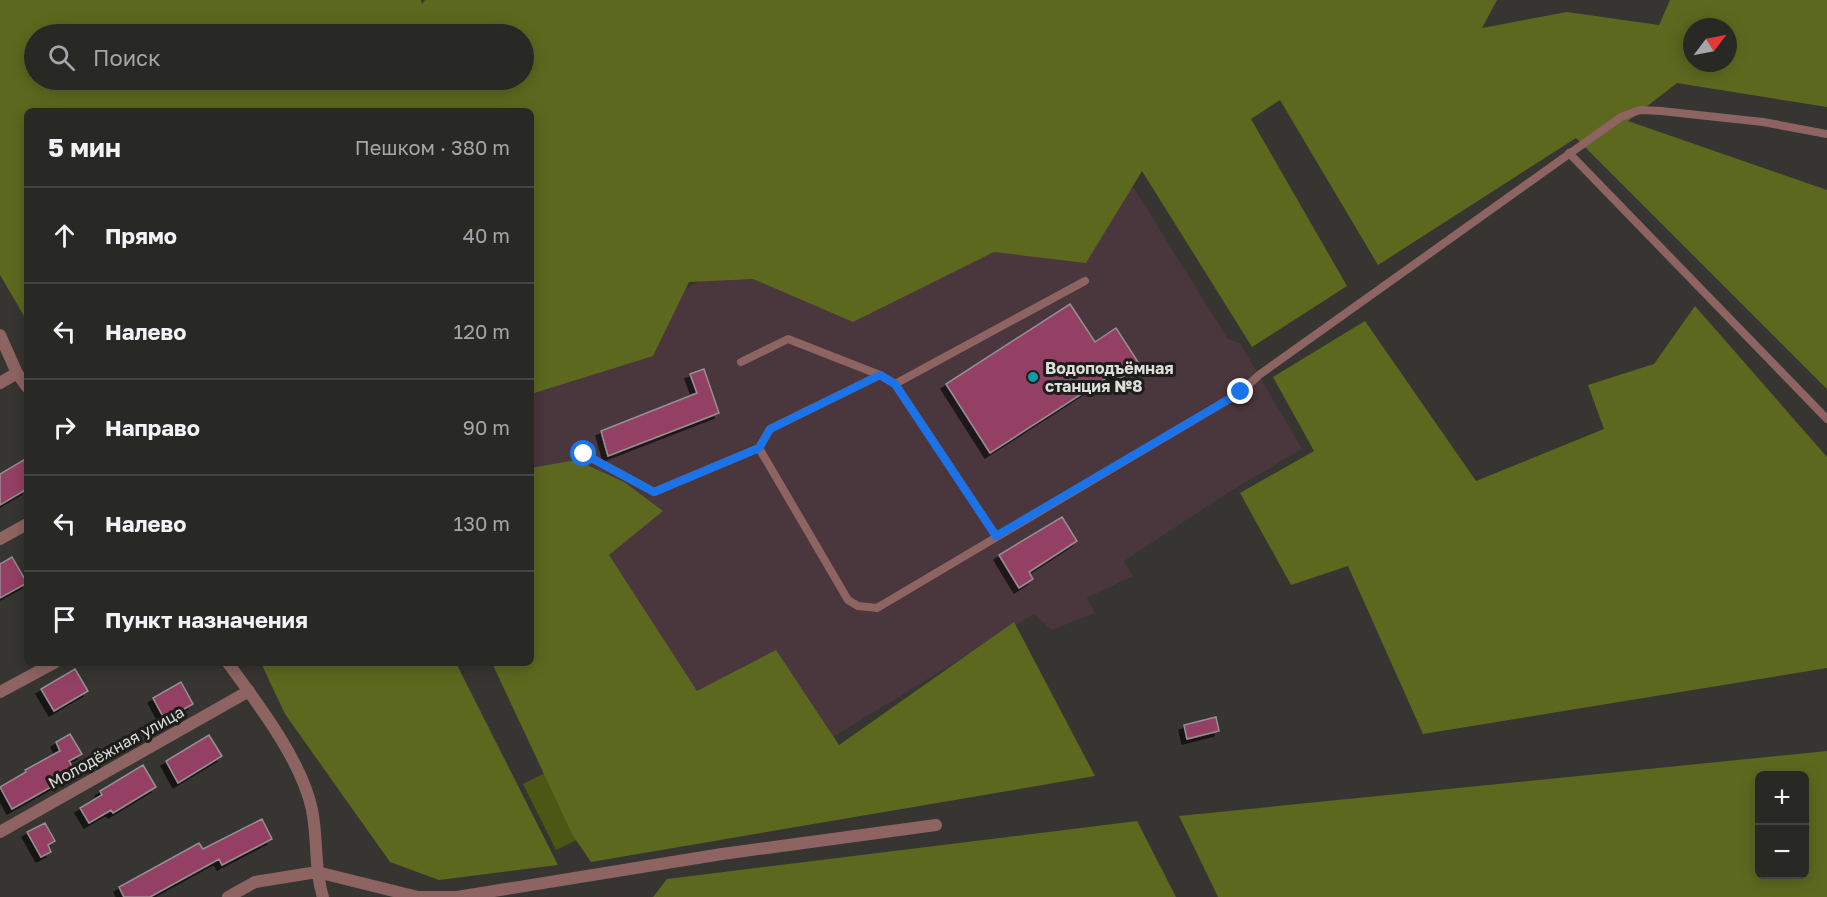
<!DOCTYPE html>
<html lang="ru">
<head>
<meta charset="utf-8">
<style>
	body { margin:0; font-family:"Golos Text",sans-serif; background:#30302d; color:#f1f3f6 }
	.controls { position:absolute; right:18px; bottom:18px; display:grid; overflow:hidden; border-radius:9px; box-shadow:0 3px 15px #0003 }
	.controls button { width:54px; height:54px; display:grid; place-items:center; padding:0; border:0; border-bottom:2px solid #444442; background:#282825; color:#f1f3f6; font:30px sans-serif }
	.compass { position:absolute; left:1683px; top:18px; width:54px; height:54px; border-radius:50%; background:#282825; box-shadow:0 3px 15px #0003; rotate:58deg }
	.stop { position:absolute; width:18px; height:18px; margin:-14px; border:4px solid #1a73e8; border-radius:50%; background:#fff }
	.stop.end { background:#1a73e8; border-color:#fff; box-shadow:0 2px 6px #0008 }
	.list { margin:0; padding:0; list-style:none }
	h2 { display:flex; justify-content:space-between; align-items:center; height:78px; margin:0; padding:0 24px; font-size:26px }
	h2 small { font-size:20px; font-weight:400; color:#a5a6a7 }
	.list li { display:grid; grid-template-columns:39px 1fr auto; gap:18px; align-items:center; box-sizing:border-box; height:96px; padding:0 24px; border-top:2px solid #444442 }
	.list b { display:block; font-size:22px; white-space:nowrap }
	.list em { font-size:20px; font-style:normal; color:#a5a6a7 }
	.icon { flex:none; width:33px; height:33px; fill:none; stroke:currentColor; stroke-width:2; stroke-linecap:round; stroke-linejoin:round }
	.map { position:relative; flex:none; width:1827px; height:897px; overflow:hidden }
	.search { position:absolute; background:#282825; box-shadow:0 3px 15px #0003; left:24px; top:24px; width:510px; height:66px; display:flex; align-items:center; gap:15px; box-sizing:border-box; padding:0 21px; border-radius:33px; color:#a5a6a7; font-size:22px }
	.panel { position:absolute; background:#282825; box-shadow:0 3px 15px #0003; left:24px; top:108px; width:510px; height:558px; border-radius:9px }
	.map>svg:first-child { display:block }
	.industrial { fill:#4a363d }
	.green { fill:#4c5615 }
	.forest { fill:#5d681f; fill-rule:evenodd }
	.building { fill:#943f65; stroke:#959092; stroke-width:1.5; filter:url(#shadow) }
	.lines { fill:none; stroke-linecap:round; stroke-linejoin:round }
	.service { stroke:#8d6461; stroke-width:8 }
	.minor { stroke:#8d6461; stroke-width:12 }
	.route { stroke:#1a73e8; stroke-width:8 }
	.culture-dot { fill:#0f9aa8; stroke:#1d1d1b; stroke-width:2 }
	.labels { text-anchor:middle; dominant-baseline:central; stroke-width:6; stroke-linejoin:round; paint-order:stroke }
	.poi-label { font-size:16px; font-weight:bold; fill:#ddddda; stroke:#1d1d1b; text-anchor:start }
	.street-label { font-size:16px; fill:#ddddda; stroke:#1d1d1b }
</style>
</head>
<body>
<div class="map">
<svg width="1827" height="897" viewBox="0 0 1827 897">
	<defs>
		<filter id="shadow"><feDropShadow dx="-5" dy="5" stdDeviation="0" flood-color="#0009"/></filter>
	</defs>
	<rect width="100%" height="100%" fill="#363531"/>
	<!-- industrial -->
	<path class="industrial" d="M1059,68L1228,339L1240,343L1302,449L1229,492L1124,561L1133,576L1087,598L1095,613L1052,630L1034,614L665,840L531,618V381Z"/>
	<!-- green -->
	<path class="green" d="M555,768L589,834L556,850L523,784Z"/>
	<!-- forest -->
	<path class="forest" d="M0,0H421L422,4L425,0H1497L1482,28L1567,12L1659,25L1670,0H1827V107L1677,83L1628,121L1827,190V389L1576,138L1378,265L1280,100L1251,119L1347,286L1252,347L1142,171L1086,263L994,252L853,322L753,279L689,282L653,356L531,394V111H27V321L0,275ZM1692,27H1728V63H1692ZM34,34H524V80H34Z
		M1695,306L1827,457V668L1423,734L1348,566L1291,585L1240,493L1314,451L1273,377L1365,321L1476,481L1604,429L1588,385L1654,364Z
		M576,460L624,482L663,511L609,555L697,691L776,650L839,745L1014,622L1095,776L591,862L572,834L492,663H531V468Z
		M261,663H456L558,865L439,880L390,862L285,714Z
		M1827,751V897H1218L1179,816ZM1760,776H1804V874H1760Z
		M1137,821L1176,897H653L667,879Z"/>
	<!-- building -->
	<path class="building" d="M1070,304L1095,342L1116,328L1140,365L1118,380L1114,373L990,453L946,384Z
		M704,369L719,413L608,456L601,431L697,393L690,374Z
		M27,458V489L0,505V474Z
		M1062,517L1077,541L1029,572L1033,579L1019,588L999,555Z
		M12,557L27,583L0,598V564Z
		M75,669L88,691L54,711L41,689Z
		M181,682L193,704L165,720L153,698Z
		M1216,717L1219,731L1187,739L1184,725Z
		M70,734L82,754L69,761L76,773L12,809L0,787L26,772L25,770L60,751L56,742Z
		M209,735L222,756L178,783L166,761Z
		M143,765L156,787L113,813L111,810L89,823L80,808L102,795L100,791Z
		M262,819L272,839L222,865L219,859L150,897H124L119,887L199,843L203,849Z
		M45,823L55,841L48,845L51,852L41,857L27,832Z"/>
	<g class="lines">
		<!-- service -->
		<path class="service" d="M1569,153L1827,419
			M741,362L788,339L880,375L895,384
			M759,448L770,429L880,375
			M584,454L654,492L759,448L848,600L858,606L877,608L1241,392L1259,375L1621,117L1640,110L1661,111L1763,122L1827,134
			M996,536L895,384L1085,281"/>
		<!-- minor -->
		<path class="minor" d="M0,335L17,373L27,387
			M0,383L17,373
			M0,539L27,524
			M228,663C258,704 302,761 312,810C318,839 314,868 323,897
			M0,692L54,663
			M0,832L249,691
			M228,897L255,882L317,872L418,897H457L722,854L936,825"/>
	</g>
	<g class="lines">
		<!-- route -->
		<path class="route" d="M584,454L654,492L759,448L770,429L880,375L895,384L996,536L1241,392"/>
	</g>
	<!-- markers -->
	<circle class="culture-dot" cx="1033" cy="377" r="6"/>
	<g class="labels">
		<!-- poi labels -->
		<g class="poi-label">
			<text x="1045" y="368">Водоподъёмная<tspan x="1045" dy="18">станция №8</tspan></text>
		</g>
		<!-- street labels -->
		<g class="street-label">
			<text transform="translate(116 747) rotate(-29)">Молодёжная улица</text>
		</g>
	</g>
</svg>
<div class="controls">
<button>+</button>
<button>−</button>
</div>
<svg class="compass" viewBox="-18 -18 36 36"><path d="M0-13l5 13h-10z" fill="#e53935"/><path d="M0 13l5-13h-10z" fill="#a5a6a7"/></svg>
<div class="stop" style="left:584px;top:454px"></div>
<div class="stop end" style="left:1241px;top:392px"></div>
<div class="search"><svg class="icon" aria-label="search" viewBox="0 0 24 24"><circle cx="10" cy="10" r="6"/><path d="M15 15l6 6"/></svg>Поиск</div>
<section class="panel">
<h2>5 мин<small>Пешком · 380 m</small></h2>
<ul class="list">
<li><svg class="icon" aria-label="ahead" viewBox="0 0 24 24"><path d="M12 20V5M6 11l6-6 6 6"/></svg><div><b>Прямо</b></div><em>40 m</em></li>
<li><svg class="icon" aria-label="left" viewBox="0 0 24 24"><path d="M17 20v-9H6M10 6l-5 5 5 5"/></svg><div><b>Налево</b></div><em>120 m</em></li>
<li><svg class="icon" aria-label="right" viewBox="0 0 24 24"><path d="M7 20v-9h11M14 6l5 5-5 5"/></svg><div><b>Направо</b></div><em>90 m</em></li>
<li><svg class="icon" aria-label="left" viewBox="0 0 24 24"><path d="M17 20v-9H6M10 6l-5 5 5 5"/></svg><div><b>Налево</b></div><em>130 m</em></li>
<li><svg class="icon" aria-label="arrive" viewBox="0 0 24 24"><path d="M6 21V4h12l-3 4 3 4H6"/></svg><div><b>Пункт назначения</b></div></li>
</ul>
</section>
</div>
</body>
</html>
